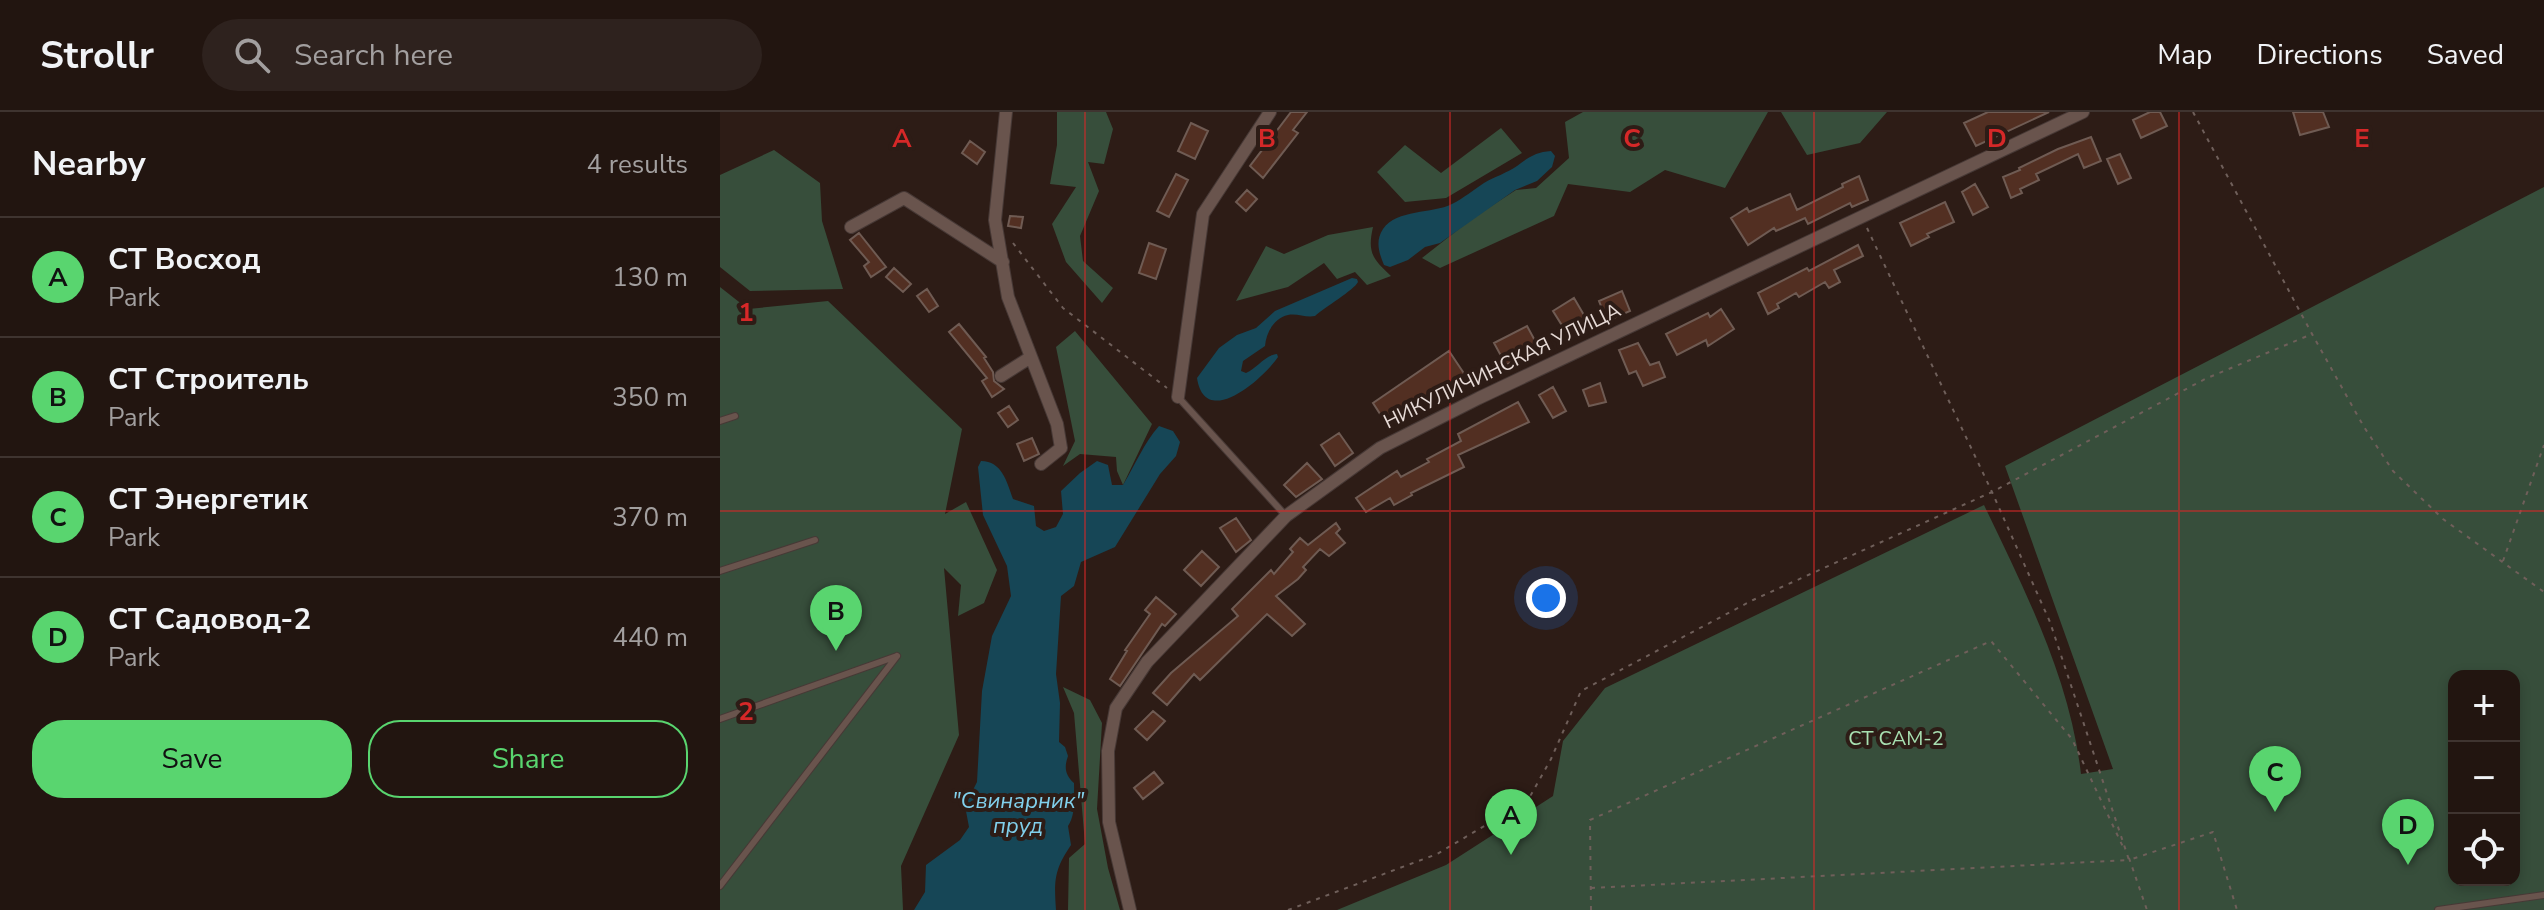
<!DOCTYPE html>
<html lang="en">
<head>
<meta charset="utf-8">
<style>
	body { margin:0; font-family:"Nunito Sans",sans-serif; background:#2e221e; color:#f1f3f6 }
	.controls { position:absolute; right:24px; bottom:24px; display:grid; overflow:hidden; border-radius:16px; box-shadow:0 4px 12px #0003 }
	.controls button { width:72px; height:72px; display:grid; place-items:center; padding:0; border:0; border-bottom:2px solid #3f3430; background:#221510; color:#f1f3f6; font:40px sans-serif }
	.you { position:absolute; left:826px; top:486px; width:28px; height:28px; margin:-20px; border:6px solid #fff; border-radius:50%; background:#1a73e8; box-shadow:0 0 0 12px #1a73e833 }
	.badge { display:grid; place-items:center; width:52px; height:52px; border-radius:50%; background:#59d56f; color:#111; font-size:26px; font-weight:700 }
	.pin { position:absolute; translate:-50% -66px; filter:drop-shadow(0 2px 4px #0008) }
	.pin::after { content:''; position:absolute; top:42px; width:28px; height:24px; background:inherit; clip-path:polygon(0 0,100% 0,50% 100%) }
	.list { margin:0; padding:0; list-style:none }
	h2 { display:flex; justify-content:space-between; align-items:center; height:104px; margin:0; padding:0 32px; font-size:34px }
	h2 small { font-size:26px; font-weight:400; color:#a29f9f }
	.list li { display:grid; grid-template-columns:52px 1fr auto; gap:24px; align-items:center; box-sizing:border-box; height:120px; padding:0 32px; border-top:2px solid #3f3430 }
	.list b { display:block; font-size:30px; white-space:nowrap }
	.list p { margin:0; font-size:26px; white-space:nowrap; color:#a29f9f }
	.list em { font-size:26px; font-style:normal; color:#a29f9f }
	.actions { display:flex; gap:16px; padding:24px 32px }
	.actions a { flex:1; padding:18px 0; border:2px solid #59d56f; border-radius:32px; text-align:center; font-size:28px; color:#59d56f }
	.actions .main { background:#59d56f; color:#111 }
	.icon { flex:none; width:44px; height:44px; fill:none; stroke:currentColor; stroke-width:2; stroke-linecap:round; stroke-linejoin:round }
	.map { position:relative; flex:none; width:1824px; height:798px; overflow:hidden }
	header { display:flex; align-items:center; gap:48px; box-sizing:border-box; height:112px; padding:0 40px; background:#221510; border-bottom:2px solid #3f3430 }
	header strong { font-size:38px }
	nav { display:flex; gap:44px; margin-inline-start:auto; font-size:28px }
	.search { width:560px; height:72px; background:#2e221e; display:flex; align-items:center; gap:20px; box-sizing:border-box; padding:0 28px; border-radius:44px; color:#a29f9f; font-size:30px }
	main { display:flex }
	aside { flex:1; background:#221510 }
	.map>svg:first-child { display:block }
	.green { fill:#374e3b; fill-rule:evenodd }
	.water { fill:#164656 }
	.building { fill:#522f22; stroke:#6f5b53; stroke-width:2 }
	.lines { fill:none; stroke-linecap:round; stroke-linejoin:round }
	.lane-casing { stroke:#473936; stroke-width:8 }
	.street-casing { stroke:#473936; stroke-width:14 }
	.path { stroke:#6f5f5a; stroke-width:2; stroke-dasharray:4 6; stroke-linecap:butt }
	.lane { stroke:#69544d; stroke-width:6 }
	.street { stroke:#69544d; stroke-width:12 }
	.grid { fill:none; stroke:#d62828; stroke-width:2; stroke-opacity:0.55 }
	.labels { text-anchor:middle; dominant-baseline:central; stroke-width:8; stroke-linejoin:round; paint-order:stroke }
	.street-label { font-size:20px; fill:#e7dbd7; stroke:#2d1c16 }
	.park-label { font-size:20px; fill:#a8e0b1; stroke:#2d1c16 }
	.water-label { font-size:22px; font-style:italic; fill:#81d0ec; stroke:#2d1c16 }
	.grid-label { font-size:26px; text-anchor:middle; font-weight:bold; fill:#d62828; stroke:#2d1c16; stroke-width:8; stroke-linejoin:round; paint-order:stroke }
</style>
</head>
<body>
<header>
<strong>Strollr</strong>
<div class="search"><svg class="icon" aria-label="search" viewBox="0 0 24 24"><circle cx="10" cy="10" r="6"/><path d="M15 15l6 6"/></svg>Search here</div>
<nav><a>Map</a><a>Directions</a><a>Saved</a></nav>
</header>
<main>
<aside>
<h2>Nearby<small>4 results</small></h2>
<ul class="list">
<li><span class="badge">A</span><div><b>СТ Восход</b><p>Park</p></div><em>130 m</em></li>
<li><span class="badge">B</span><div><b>СТ Строитель</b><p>Park</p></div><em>350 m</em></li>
<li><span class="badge">C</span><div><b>СТ Энергетик</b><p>Park</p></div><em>370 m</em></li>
<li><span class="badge">D</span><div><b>СТ Садовод-2</b><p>Park</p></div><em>440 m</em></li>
</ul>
<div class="actions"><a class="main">Save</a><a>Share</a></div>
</aside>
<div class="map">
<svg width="1824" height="798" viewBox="0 0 1824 798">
	<rect width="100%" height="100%" fill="#2d1c16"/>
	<!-- green -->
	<path class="green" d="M337,0H386L393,17L384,52L368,50L379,79L360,124L363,149L393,176L382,191L346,150L332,112L356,75L330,72L337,33Z
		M863,0H1048L1005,76L945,58L910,80L848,72L834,104L720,156L702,146L753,106L796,78L816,76L849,46L845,10Z
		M1061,0H1167L1140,31L1087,43Z
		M781,16L802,41L726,86L685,90L657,60L685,33L721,61Z
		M54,38L100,71L102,109L123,177L30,179L0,155V63Z
		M1824,75V798H617L726,753L833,684L843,629L885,576L1264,393C1305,479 1350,566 1361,662L1393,657L1285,354ZM1734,564H1794V768H1734Z
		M653,115C647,141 653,147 671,164L647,173L635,160L617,167L604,151L568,175L516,189L546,134L564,142L608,123Z
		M0,175L28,197L108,189L242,317L225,402L246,390L277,458L264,491L238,504L241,473L224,456L239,623L181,754L183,798H0Z
		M355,219L432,312L403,373L397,359L396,345L360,342L343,354L355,329L336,235Z
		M343,575L370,588L382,611L377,697L388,756L400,798H348L349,746L365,732L354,601Z"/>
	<!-- water -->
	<path class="water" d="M831,39L835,44L832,55L817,69L795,78L720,131L705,135L688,148L670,155L664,153C659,141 655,129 663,117C677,97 712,102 732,92C744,86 753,78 764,71C774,65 787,61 797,54C809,45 816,40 831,39Z
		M632,166L637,167L638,170C634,178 605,195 595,204C586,206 577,201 568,203C554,206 546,221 545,234L523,249L521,259L526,261C537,256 545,243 557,242L558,245C543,267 485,318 477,266L499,236L517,223L536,216L555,199Z
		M439,314L453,319L460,330L456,344L440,362L395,435L361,450L354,474L341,484L336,562L340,591L339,630L345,635L348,644C344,655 345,663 354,671C354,685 356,702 348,714L351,733C334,758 334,769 336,798H194L205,780L206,753L240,728L249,715L245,694L257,670L262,579L272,524L291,484L287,454L263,403L258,355L261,349C282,349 287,370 293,387L314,394L316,414L324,419L336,415L343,402L341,379L360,361L377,349L388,353L392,373H403C415,353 424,331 439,314Z"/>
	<!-- building -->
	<path class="building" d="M571,0H587L573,18L578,21L543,66L530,54Z
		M1268,0H1329L1256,34L1244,11Z
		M1430,0H1440L1447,14L1421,26L1413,8Z
		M1573,0H1603L1609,15L1580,23Z
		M471,11L488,19L475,47L458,39Z
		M1371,25L1381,49L1364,56L1358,42L1316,62L1319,68L1300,77L1302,81L1291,86L1283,65L1300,58L1299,56L1338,37Z
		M250,29L265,40L257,52L242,41Z
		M1400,42L1411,66L1398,72L1387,47Z
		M456,62L468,68L449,105L437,99Z
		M1139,64L1148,88L1132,95L1130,91L1088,112L1085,106L1056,119L1054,116L1028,133L1011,106L1027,96L1029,100L1070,82L1077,98L1123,75L1122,72Z
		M1255,72L1268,95L1253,103L1242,80Z
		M527,78L537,87L526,99L516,90Z
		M1225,90L1234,110L1207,122L1209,125L1191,134L1180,111Z
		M290,104L303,105L301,116L288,114Z
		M139,121L166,155L151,165L144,154L149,150L130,128Z
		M429,131L446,137L436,167L419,161Z
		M1138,133L1143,144L1114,158L1120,170L1109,176L1105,170L1079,185L1076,181L1057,192L1059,196L1048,202L1038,181L1087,156L1089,159Z
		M174,156L191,172L183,180L166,165Z
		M207,177L218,194L209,200L197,184Z
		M902,179L910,199L887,209L879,189Z
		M854,186L868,210L848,223L833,199Z
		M1001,197L1014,217L988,234L986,228L957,243L946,222L988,201L990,205Z
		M239,212L266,245L264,246L273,260L274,269L284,277L272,285L262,269L267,266L229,220Z
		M807,214L819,236L786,253L774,231Z
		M918,231L930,253L939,250L945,265L923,274L916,259L909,262L899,238Z
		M729,239L747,266L719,285L715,279L666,311L653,291Z
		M880,271L886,290L869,294L863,278Z
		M833,275L846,299L833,306L819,283Z
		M798,290L809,310L738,343L744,355L691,381L692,383L674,393L670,386L646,400L636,386L677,359L681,365L709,350L707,347L741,329L738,322Z
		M289,294L298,308L288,315L278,301Z
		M619,321L633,341L615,354L601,333Z
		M312,326L319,342L304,349L297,332Z
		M587,351L602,367L576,385L564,373Z
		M516,406L531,428L516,440L500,416Z
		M616,411L620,417L616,421L625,431L609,444L600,437L583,455L586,458L578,467L556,484L585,512L572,524L547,502L480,568L474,562L447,593L433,581L451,561L518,504L512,497L551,458L554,462L573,440L570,437L580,426L588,433Z
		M482,439L499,455L481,474L464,458Z
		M436,485L456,502L445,514L442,512L400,574L390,567L407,539L405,538L430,502L425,498Z
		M433,599L445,609L427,628L415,617Z
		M434,660L443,671L423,687L414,676Z"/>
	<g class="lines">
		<defs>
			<path id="lane" d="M458,285L566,404
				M0,309L15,304
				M0,459L95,428
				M0,607L177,544
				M0,774L177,544
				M1718,798L1824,783"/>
			<path id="street" d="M286,0L275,108L288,185L337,312L341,336L321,352
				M131,115L184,86L283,150
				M281,264L311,245
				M458,285L483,102L550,0
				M410,798L389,710L388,639L396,596L427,550L566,404L660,336L759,286L1363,0"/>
		</defs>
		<!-- lane casing -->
		<use href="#lane" class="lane-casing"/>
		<!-- street casing -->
		<use href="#street" class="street-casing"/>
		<!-- path -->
		<path class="path" d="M1473,0L1592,222L1644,315L1673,359L1723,407L1824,480
			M1147,116L1272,380L1330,510L1409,748L1493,720L1517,798
			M293,131L343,196L447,276
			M1783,449L1824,333
			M1409,746L1427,798
			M871,776L1408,748
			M568,798L717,742L808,688L831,647L861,579L1033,488L1272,380L1485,267L1592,222
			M871,798L870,708L1271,529L1352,627L1404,737"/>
		<!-- lane -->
		<use href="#lane" class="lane"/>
		<!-- street -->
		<use href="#street" class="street"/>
	</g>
	<!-- grid -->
	<path class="grid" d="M365,0V798M730,0V798M1094,0V798M1459,0V798M0,399H1824"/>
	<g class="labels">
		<!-- street labels -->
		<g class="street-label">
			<text transform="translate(782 254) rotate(-26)">НИКУЛИЧИНСКАЯ УЛИЦА</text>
		</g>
		<!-- park labels -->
		<g class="park-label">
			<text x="1176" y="626">СТ САМ-2</text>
		</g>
		<!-- water labels -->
		<g class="water-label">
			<text x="298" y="689">"Свинарник"<tspan x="298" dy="25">пруд</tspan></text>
		</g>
	</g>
	<g class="grid-label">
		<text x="182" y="35">A</text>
		<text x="547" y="35">B</text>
		<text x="912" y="35">C</text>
		<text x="1277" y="35">D</text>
		<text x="1642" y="35">E</text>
		<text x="26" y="209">1</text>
		<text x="26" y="608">2</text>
	</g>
</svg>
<div class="controls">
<button>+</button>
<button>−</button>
<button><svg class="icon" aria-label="locate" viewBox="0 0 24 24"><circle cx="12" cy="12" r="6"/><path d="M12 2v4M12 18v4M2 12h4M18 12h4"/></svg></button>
</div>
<div class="you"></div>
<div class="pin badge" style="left:791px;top:743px">A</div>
<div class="pin badge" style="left:116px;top:539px">B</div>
<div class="pin badge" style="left:1555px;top:700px">C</div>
<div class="pin badge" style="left:1688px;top:753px">D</div>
</div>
</main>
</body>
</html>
